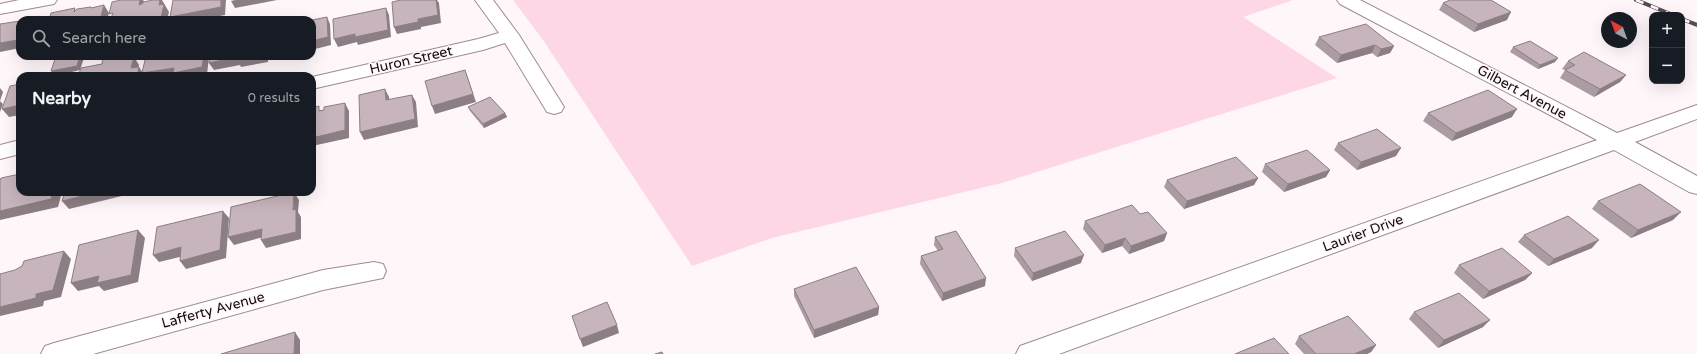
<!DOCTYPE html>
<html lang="en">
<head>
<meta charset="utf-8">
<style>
	body { margin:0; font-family:"Varela Round",sans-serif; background:#20242c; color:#f1f3f6 }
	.controls { position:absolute; right:12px; top:12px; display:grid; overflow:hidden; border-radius:8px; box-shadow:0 4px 16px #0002 }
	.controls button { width:36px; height:36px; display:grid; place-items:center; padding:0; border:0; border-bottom:1px solid #363941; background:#171b24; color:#f1f3f6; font:20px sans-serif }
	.compass { position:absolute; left:1601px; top:12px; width:36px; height:36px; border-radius:50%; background:#171b24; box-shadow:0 4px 16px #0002; rotate:319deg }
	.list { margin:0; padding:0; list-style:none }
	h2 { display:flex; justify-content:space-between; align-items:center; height:52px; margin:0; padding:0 16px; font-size:17px }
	h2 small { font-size:13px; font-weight:400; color:#9ea1a6 }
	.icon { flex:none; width:22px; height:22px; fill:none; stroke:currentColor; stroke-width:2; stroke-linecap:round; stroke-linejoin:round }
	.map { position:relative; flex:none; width:1697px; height:354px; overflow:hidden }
	.search { position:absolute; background:#171b24; box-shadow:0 4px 16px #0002; left:16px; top:16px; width:300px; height:44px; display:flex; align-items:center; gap:10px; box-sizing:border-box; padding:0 14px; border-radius:12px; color:#9ea1a6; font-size:15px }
	.panel { position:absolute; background:#171b24; box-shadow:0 4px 16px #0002; left:16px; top:72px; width:300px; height:124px; border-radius:12px }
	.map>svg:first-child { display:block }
	.green { fill:#fed7e7 }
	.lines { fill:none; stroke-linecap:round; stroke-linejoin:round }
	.minor-casing { stroke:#9d8b92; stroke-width:2 }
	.minor { fill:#fff; fill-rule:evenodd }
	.rail-casing { stroke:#554e51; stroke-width:4 }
	.rail { stroke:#fff6fa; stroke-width:2.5; stroke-dasharray:8; stroke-linecap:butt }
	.wall { fill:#ab9ba2 }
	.shaded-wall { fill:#8b7e84 }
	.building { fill:#c7b4bc; stroke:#8b7e84 }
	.labels { text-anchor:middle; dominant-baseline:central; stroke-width:3.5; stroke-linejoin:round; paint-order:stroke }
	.street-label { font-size:14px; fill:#130c0f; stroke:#fff6fa }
</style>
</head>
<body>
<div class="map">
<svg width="1697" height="354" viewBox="0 0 1697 354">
	<rect width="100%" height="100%" fill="#fff6fa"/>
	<!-- green -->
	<path class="green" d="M513,0H1293L1243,17L1337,78L1002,183L772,238L692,266L543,40Z"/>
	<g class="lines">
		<defs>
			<path id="minor" d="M19,0H57L54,4L0,14V4Z
				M475,0H493L519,35L564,107L561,112L554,114L547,112L505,43L483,50L312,89V77L478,39L499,33Z
				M1337,0H1360L1617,133L1697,105V119L1635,142L1697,176V194L1689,192L1614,150L1059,354H1016L1020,346L1597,140L1340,4Z
				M20,140V154L0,159V145Z
				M374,262L383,264L386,271L383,278L323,290L93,354H41L45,346L54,343L323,270Z"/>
		</defs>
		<!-- minor casing -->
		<use href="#minor" class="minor-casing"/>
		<!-- minor -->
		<use href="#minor" class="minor"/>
		<defs>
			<path id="rail" d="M1636,0L1673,15
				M1682,19L1697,25"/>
		</defs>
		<!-- rail casing -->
		<use href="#rail" class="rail-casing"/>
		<!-- rail -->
		<use href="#rail" class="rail"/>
	</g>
	<!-- wall -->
	<path class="wall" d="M1443,3L1507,20L1474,32L1439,10Z
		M1319,37L1394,46L1390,53L1377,57L1372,53L1337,63L1315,45Z
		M1513,47L1555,62L1538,69L1510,52Z
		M1568,61L1626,75L1620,82L1594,97L1560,78L1565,70L1562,69Z
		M468,107L505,113L507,117L484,128L470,111Z
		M1428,113L1512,117L1452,141L1423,121Z
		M1338,143L1396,156L1357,170L1334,150Z
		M1265,164L1330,170L1326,177L1284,192L1262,172Z
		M1258,178L1254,185L1184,209L1164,187L1167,180Z
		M1598,201L1673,220L1631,238L1592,209Z
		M1140,214L1167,233L1164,241L1129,254L1122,246L1102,253L1083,229L1085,221Z
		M1524,235L1592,248L1548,266L1518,242Z
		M935,237L985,286L942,301L920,264L921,256L938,251L934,245Z
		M1015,248L1081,263L1032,281L1014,256Z
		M1459,265L1532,273L1525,280L1483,299L1454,273Z
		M794,289L879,307L878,315L814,338L794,296Z
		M1414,312L1483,327L1438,348L1409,319Z
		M1299,336L1376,345L1371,352L1367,354H1304L1295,344Z"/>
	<!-- shaded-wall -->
	<path class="shaded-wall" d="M140,0H143L146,4L139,5Z
		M160,0H162L169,12L167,20H149L159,5Z
		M221,0H226L225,15L199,20H172L170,17Z
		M235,0H277L235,8L231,1Z
		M436,0H437L439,3L441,23L421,27V29L397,34L394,27L418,19Z
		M104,5L109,13L107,20H100Z
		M386,8L389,15L391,37L358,45L357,42L338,47L334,39Z
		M1511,12L1507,20L1474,32L1478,24Z
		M327,17L330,24L331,45L315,49L314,46H313V48H312V39Z
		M20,35V48L0,52V43Z
		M1375,45L1372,53L1337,63L1341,55Z
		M1394,46L1390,53L1377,57L1381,49Z
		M80,56H82L84,58L80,70L55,76L51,71Z
		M122,56H125L128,60L121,59Z
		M204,56H209L207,75L201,76H137L139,67L143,73Z
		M253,56H268V62L241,67L240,65L214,70L209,63L237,57Z
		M275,56H294L277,60Z
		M134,57L139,65L136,76L131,68Z
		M1558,58L1555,62L1538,69L1540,65Z
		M465,70L476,102L435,114L432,106Z
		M1626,75L1620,82L1594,97L1600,89Z
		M0,88L3,92L0,101Z
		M385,89L389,97L390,108L386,100Z
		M412,95L416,102L418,127L364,140L360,132Z
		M0,101L3,104L0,112Z
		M345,103L349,111V138L312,146V138Z
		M20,105V115L9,117L2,109Z
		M1517,109L1512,117L1452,141L1456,133Z
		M505,113L507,117L484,128L483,124Z
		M1401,148L1396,156L1357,170L1361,162Z
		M1330,170L1326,177L1284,192L1288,184Z
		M1258,178L1254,185L1184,209L1187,201Z
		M53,192H62L58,207L0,220V211Z
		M99,192H138L69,209L62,201Z
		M294,192L299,200L298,212L301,217V239L266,248L261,240L293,210Z
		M223,211L229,218L226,258L186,269L180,261Z
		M1681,212L1673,220L1631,238L1638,230Z
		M262,229L267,236L234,245L228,237Z
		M138,230L145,238L138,282L104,291L99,286L78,291L71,283Z
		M1167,233L1164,241L1129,254L1131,246Z
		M1125,238L1122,246L1102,253L1105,245Z
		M1599,240L1592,248L1548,266L1554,259Z
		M181,247L188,255L159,262L153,255Z
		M64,251L71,259L61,297L44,301L43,306L0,316V307L36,294Z
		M1084,255L1081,263L1032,281L1033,273Z
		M1532,273L1525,280L1483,299L1489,291Z
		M986,278L985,286L942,301L943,293Z
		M879,307L878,315L814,338V330Z
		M1490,320L1483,327L1438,348L1444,340Z
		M617,325L619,333L583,347L580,339Z
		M295,332L300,340V354H294Z
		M1376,345L1371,352L1367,354H1354Z"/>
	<!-- building -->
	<path class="building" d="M121,0H140L139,5L142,4L143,2L153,0H160L159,5L164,4L161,18L149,20H110L113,13L109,14L112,2Z
		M173,0H221V7L170,17Z
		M401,0H436L438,15L418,19V22L394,27L392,2Z
		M1450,0H1491L1511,12L1478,24L1443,3Z
		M104,5L100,20H49L51,13L75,8L74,12L77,9L91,7V8Z
		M386,8L388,30L355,37V34L334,39L333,19Z
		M327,17L328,37L312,41V20Z
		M20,21V35L18,40L0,43V24Z
		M1366,24L1394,46L1381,49L1375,45L1341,55L1319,37Z
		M1530,41L1558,58L1540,65L1513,47Z
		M1584,52L1626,75L1600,89L1565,70L1575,65L1568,61Z
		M70,56H80L77,66L51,71L55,59Z
		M106,56H122L121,59L134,57L131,68L139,67L137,76H78L81,68L102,64L103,57Z
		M146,56H204L202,67L173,73L174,68L142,73Z
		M210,56H253L237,59V57L209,63Z
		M465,70L473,94L432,106L425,81Z
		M20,84V105L2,109L10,86Z
		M385,89L386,100L412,95L415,119L360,132L359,95Z
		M1488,90L1517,109L1456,133L1428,113Z
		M490,97L505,113L483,124L468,107Z
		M345,103V130L312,138V108L319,106V111L324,110V107Z
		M1377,129L1401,148L1361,162L1338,143Z
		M1307,150L1330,170L1288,184L1265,164Z
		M1236,157L1258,178L1187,201L1167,180Z
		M20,174V192H53L51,199L0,211V181L1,178Z
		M1640,184L1681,212L1638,230L1598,201Z
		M65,192H99L62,201Z
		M294,192L293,210L296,209V232L261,240L262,229L228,237L231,207Z
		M1132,205L1140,214L1148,212L1167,233L1131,246L1125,238L1105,245L1085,221Z
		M223,211L220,250L180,261L181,247L153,255L157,227Z
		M1568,216L1599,240L1554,259L1524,235Z
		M138,230L131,275L97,283L99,276L71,283L79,245Z
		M956,231L986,278L943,293L921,256L943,249L935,237Z
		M1065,231L1084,255L1033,273L1015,248Z
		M1502,248L1532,273L1489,291L1459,265Z
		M64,251L53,290L36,294V298L0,307V274L15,270L22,266L24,261Z
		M856,267L879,307L814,330L794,289Z
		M1459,293L1490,320L1444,340L1414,312Z
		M607,302L617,325L580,339L572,316Z
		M1348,316L1376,345L1354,354H1316L1299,336Z
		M295,332L294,354H221Z
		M1274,338L1289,354H1235Z
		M662,352L663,354H655Z"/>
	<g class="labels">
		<!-- street labels -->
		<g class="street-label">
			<text transform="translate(411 60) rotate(-13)">Huron Street</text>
			<text transform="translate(1522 92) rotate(28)">Gilbert Avenue</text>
			<text transform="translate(1363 233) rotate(-20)">Laurier Drive</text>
			<text transform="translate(213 310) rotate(-15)">Lafferty Avenue</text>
		</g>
	</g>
</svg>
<div class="controls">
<button>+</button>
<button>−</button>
</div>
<svg class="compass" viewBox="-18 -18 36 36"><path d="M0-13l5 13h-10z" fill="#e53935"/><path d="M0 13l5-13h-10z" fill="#9ea1a6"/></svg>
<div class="search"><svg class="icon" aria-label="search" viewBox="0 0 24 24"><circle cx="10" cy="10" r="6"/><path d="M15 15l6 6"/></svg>Search here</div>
<section class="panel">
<h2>Nearby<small>0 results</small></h2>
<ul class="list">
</ul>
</section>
</div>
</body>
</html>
